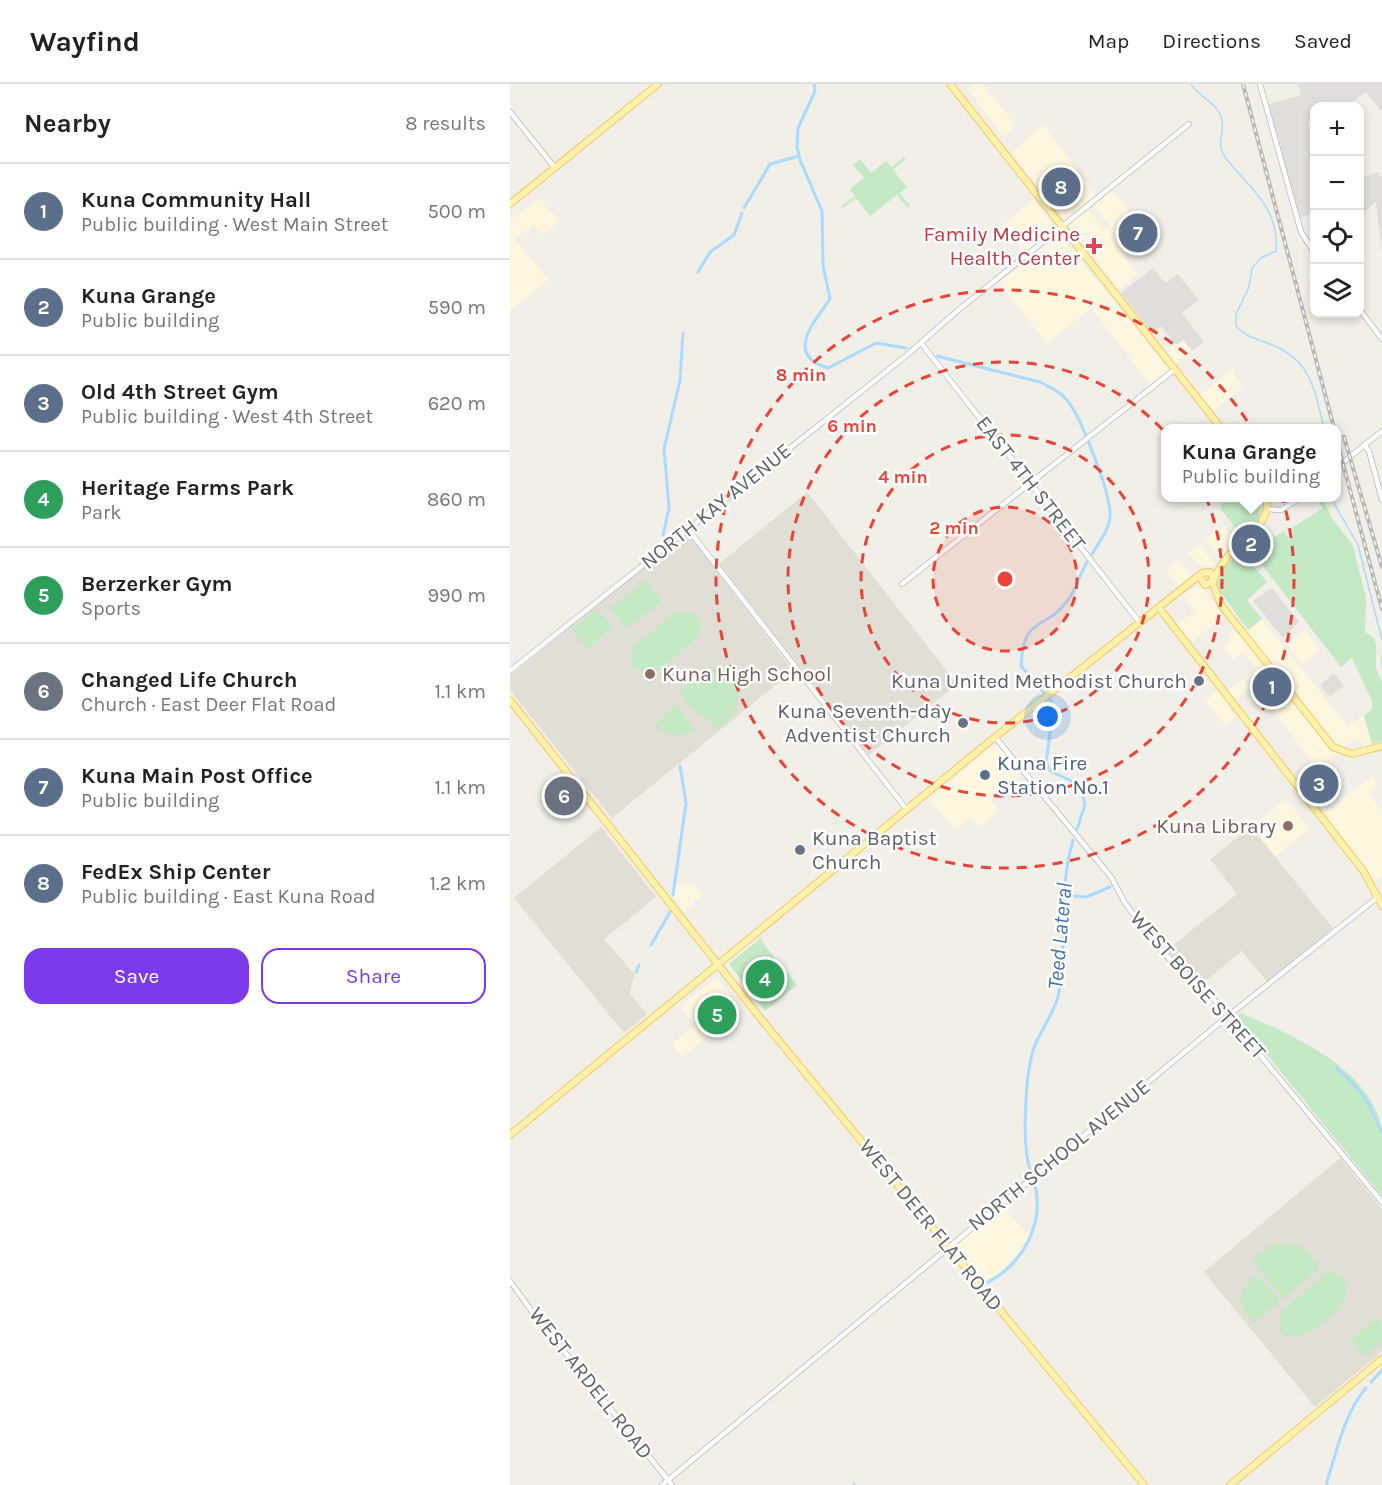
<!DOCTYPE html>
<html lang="en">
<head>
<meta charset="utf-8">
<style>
	body { margin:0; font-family:Karla,sans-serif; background:#f2f2f2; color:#222 }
	.controls { position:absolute; right:18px; top:18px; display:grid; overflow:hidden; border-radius:12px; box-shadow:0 3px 9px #0003 }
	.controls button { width:54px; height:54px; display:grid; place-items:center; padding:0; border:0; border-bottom:2px solid #e0e0e0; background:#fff; color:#222; font:30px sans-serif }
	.you { position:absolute; left:538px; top:633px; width:21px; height:21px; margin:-15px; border:4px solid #fff; border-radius:50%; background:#1a73e8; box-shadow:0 0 0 9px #1a73e833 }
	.badge { display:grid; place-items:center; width:39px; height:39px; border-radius:50%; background:#7c3aed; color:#fff; font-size:20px; font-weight:700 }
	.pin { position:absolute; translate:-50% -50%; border:3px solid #fff; box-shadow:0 2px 6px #0006 }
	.popup { position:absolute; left:651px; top:340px; width:180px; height:78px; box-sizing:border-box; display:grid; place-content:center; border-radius:12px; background:#fff; filter:drop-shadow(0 2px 4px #0005); font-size:20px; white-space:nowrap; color:#767676 }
	.popup b { font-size:22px; color:#222 }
	.popup::after { content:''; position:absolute; left:50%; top:100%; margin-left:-12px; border:12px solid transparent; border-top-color:#fff }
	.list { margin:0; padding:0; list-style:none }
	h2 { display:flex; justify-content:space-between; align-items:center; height:78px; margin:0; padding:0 24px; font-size:26px }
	h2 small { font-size:20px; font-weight:400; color:#767676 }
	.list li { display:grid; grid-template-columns:39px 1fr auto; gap:18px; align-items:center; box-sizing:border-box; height:96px; padding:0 24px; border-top:2px solid #e0e0e0 }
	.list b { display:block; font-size:22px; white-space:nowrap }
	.list p { margin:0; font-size:20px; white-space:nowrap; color:#767676 }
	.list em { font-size:20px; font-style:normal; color:#767676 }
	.actions { display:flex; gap:12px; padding:18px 24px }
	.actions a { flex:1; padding:14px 0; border:2px solid #7c3aed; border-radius:18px; text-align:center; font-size:21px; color:#7c3aed }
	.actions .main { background:#7c3aed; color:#fff }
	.icon { flex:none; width:33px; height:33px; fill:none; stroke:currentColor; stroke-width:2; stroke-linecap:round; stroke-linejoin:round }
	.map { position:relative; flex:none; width:872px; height:1401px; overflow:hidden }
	header { display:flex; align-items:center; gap:36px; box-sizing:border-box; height:84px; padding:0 30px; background:#fff; border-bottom:2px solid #e0e0e0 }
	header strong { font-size:28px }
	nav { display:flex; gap:33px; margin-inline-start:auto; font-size:21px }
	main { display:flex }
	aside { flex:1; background:#fff }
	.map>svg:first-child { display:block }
	.commercial { fill:#fef7e0 }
	.industrial { fill:#e0deda }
	.education { fill:#e1ded6 }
	.green { fill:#c5e8c5 }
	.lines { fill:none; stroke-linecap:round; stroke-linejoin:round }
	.stream { stroke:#aadaff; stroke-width:1.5 }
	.canal { stroke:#aadaff; stroke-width:3 }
	.minor-casing { stroke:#b5b8bc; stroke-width:6 }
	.major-casing { stroke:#f2c960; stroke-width:8 }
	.minor { stroke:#fff; stroke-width:4.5 }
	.major { stroke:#fff2af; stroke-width:6 }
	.rail-casing { stroke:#b6b7b8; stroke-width:4 }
	.rail { stroke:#fff; stroke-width:1.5; stroke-dasharray:4.5; stroke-linecap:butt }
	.ring { fill:none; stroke:#ea4335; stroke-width:3; stroke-dasharray:10 8 }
	.health-dot { fill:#e0444e; stroke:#fff; stroke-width:2 }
	.education-dot { fill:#8d6e63; stroke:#fff; stroke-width:2 }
	.worship-dot { fill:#6b7280; stroke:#fff; stroke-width:2 }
	.service-dot { fill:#5c6f8a; stroke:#fff; stroke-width:2 }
	.labels { text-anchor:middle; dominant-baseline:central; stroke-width:5; stroke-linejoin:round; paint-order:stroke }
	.health-label { font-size:21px; fill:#be3a42; stroke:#fff; text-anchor:end }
	.street-label { font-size:21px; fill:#5f6368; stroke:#fff }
	.education-label { font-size:21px; fill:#785e54; stroke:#fff; text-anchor:start }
	.worship-label { font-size:21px; fill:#5b616d; stroke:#fff; text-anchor:end }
	.service-label { font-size:21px; fill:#4e5e75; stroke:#fff; text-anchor:start }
	.water-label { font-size:22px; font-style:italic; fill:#4174aa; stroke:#fff }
	.centre { fill:#ea4335; stroke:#fff; stroke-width:3 }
	.ring-label { font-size:18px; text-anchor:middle; font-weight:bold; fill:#ea4335; stroke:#fff; stroke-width:5; stroke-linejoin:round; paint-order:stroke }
</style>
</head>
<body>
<header>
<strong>Wayfind</strong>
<nav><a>Map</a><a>Directions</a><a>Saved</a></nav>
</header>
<main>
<aside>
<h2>Nearby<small>8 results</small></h2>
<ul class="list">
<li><span class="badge" style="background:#5c6f8a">1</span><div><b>Kuna Community Hall</b><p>Public building · West Main Street</p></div><em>500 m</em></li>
<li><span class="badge" style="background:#5c6f8a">2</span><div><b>Kuna Grange</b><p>Public building</p></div><em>590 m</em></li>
<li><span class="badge" style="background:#5c6f8a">3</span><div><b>Old 4th Street Gym</b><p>Public building · West 4th Street</p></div><em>620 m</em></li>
<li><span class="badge" style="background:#2e9e5b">4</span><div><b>Heritage Farms Park</b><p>Park</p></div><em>860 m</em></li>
<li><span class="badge" style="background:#2e9e5b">5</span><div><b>Berzerker Gym</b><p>Sports</p></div><em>990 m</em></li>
<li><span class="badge" style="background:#6b7280">6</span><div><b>Changed Life Church</b><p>Church · East Deer Flat Road</p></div><em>1.1 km</em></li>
<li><span class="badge" style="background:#5c6f8a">7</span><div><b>Kuna Main Post Office</b><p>Public building</p></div><em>1.1 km</em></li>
<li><span class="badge" style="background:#5c6f8a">8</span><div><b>FedEx Ship Center</b><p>Public building · East Kuna Road</p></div><em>1.2 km</em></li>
</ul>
<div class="actions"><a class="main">Save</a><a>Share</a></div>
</aside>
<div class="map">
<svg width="872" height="1401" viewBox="0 0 872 1401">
	<rect width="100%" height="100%" fill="#f1efe8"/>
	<!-- commercial -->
	<path class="commercial" d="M466,0H472L506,42L493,53L459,6Z
		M533,40L585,111L574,120L594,147L600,142L584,122L602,106L636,150L613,171L628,190L609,205L502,69Z
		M29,114L49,138L33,151L24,140L5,155L38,196L0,226V137Z
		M524,116L545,144L515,169L493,141Z
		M550,151L649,274L673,256L682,267L640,300L581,224L537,259L489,199Z
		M721,286L733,303L703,327L690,311Z
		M714,441L725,455L724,460L710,474L695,456Z
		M690,460L705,480L703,482L692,483L678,469Z
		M669,475L682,491L669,503L656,486Z
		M687,503L692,504L714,532L682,558L667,541L685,527L673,511Z
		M752,535L838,643L853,631L862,660L854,662L847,653L807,684L736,592L745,585L740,577L733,569L723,576L713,563L721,556L718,551L724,546L730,552Z
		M794,546L810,566L792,580L777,560Z
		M734,594L741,603L717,621L725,634L715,641L695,617L706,607L712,611Z
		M483,661L488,662L511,691L480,716L489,726L469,743L461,733L445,746L420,716Z
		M863,692L867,704L859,709L872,727V792L865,797L814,730Z
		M776,715L799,745L765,772L741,743Z
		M167,799L183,800L192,812L174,827L163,813Z
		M206,893L231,924L172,973L162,960L185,941L170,923Z
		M493,1122L521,1155L484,1195L476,1197L447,1159Z"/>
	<!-- industrial -->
	<path class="industrial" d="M788,0H872V28L856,8L837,22H804V36L798,38L804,61V129L790,134L759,20L791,11Z
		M869,88V92L872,91V169L866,118L850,131V93Z
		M643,184L655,199L668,190L689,216L672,229L694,258L682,267L673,256L666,261L651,242L642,249L611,209Z
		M760,505H763L789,538L773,554L743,517Z
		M824,589L834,602L819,613L810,601Z"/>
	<!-- education -->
	<path class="education" d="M297,408L447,600L359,671L209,480Z
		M177,448L283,587L102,734L0,606V592Z
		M91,743L146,813L94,855L124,890L120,910L137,930L114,949L4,814Z
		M741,743L823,844L757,898L732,867L694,898L656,867L727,810L700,775Z
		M830,1074L872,1125V1268L805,1323L694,1188Z"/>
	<!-- green -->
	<path class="green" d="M394,73L396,75L383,86L397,103L390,109L400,122L398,124L387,111L360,132L346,114L333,124L331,122L345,112L340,105L354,94L343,81L350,75L361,89L376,77L381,83Z
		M719,414H752L749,436L733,453L710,424L711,420Z
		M805,414H813L821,433L842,460L845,470L856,513L855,548L864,554L866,561V585L872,598V657L862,660L854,632L862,625V617L842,574L831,583L746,473L764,461L760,456L774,447L780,456L783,452L782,444L813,424Z
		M731,466C738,480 748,486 757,498L737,516L752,535L738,546L706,502L716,481Z
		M136,496L152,517L116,545L100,524Z
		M87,525L102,544L77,565L61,545Z
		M172,526L187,533L191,543L188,554L138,595L137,590L131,589L121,581L122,564L163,529Z
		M215,580C234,601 233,628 208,645L180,623L171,612V605L182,596Z
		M166,620L184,646C170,654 156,653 145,641Z
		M251,854L253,859L287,901L255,927L219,880Z
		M730,929C781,950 863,985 872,1047C872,1068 872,1091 872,1112L727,934Z
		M779,1159L795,1165L809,1184L773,1215L742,1176L760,1162Z
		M816,1189C823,1188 828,1190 833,1195C858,1221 757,1289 770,1227Z
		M748,1191L770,1217L744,1238L736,1231L730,1213L739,1197Z
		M866,1234L872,1241V1258L855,1272L840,1255Z"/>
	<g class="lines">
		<!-- stream -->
		<path class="stream" d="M681,0C688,13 711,20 712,38C714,51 706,61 715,73C739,105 769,121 766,167L751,174L742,184L739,203L726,230V242C737,254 748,255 763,261C803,279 804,306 814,344
			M821,414L848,461L872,556
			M872,571V582"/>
		<!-- canal -->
		<path class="canal" d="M304,0L305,7L288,44L287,63L290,76L312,127L313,181L320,215C304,238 274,271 318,284L366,259L396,264
			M234,124L260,80L289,72
			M188,188L200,168L224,151L232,129
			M427,272L530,298C540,303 550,308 557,316C571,333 602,412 600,433C599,446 589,458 582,470
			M153,451L159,424L154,365L170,296L173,249
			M568,700L540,687L536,678L544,621L511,582C513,530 535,548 558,516C566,505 570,490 577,478
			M567,745L575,721L572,705
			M163,811L176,719L170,682
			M553,811L576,813L600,803
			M141,861L160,828
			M126,888L129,881
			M826,984C852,1005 859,1019 872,1049
			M521,1088C511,1063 515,986 525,961C533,942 548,923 550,902C557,850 548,809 563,756
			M476,1199C513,1181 536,1138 524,1097
			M464,1206L466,1205
			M861,1298L872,1286
			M344,1401V1400
			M816,1401C826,1370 834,1329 856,1304"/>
		<defs>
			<path id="minor" d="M750,0L791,148L804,168
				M0,28L45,84
				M850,226L872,255
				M411,259L630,539
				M854,361L859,367L872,416
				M826,384L872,347
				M757,425L771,426L790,414
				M178,445L397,726
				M392,500L664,286
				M0,587L397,271L446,228L679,40
				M485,653L601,793L615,819L651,867L702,913L872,1118
				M0,1197L23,1229L162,1401
				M152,1401L718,932L868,813"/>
			<path id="major" d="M440,0L711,344
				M0,120L148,0
				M704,494C710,484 714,475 722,467C739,450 759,441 757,414
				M702,498L711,521L823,663L842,670L872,662
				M649,524L854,788L872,822
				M0,616L251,935L634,1401
				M0,1051L485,653L692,489L700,488L704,496L695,501L690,493
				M720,1401L872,1275"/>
		</defs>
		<!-- minor casing -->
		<use href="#minor" class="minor-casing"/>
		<!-- major casing -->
		<use href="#major" class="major-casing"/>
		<!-- minor -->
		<use href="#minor" class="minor"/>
		<!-- major -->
		<use href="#major" class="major"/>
		<defs>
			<path id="rail" d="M733,0L824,344
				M834,353L872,483
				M826,354L872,525"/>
		</defs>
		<!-- rail casing -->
		<use href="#rail" class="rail-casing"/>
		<!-- rail -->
		<use href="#rail" class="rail"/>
	</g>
	<!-- distance rings -->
	<circle cx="495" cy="495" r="72" fill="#ea4335" fill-opacity=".12"/>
	<g class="ring">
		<circle cx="495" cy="495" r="72"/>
		<circle cx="495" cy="495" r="144"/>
		<circle cx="495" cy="495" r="217"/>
		<circle cx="495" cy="495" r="289"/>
	</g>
	<!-- markers -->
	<path class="health-dot" d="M581 153h6v6h6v6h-6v6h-6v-6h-6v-6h6z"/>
	<g class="education-dot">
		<circle cx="140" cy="590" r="6"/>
		<circle cx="778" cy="742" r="6"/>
	</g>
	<g class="worship-dot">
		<circle cx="689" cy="597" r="6"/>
		<circle cx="453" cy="639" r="6"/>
		<circle cx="290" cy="766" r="6"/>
	</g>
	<circle class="service-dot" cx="475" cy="691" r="6"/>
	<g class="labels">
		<!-- health labels -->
		<g class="health-label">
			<text x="570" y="150">Family Medicine<tspan x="570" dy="24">Health Center</tspan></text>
		</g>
		<!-- street labels -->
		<g class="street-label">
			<text transform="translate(521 399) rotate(52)">EAST 4TH STREET</text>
			<text transform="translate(206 422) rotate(-39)">NORTH KAY AVENUE</text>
			<text transform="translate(688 901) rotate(48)">WEST BOISE STREET</text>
			<text transform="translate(549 1071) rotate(-39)">NORTH SCHOOL AVENUE</text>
			<text transform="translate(421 1141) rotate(51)">WEST DEER FLAT ROAD</text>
			<text transform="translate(81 1299) rotate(52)">WEST ARDELL ROAD</text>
		</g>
		<!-- education labels -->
		<g class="education-label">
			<text x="152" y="590">Kuna High School</text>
			<text x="766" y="742" text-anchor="end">Kuna Library</text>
		</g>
		<!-- worship labels -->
		<g class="worship-label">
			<text x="677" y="597">Kuna United Methodist Church</text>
			<text x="441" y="627">Kuna Seventh-day<tspan x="441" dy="24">Adventist Church</tspan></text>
			<text x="302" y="754" text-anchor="start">Kuna Baptist<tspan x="302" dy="24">Church</tspan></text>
		</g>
		<!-- service labels -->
		<g class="service-label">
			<text x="487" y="679">Kuna Fire<tspan x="487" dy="24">Station No.1</tspan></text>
		</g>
		<!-- water labels -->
		<g class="water-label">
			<text transform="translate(550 852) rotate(-85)">Teed Lateral</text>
		</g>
	</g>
	<circle cx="495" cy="495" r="9" class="centre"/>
	<g class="ring-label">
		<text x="291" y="297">8 min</text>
		<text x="342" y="348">6 min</text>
		<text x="393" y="399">4 min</text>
		<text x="444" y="450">2 min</text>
	</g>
</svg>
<div class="controls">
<button>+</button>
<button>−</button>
<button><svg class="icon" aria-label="locate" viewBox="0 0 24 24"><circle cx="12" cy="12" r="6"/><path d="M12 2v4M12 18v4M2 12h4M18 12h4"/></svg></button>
<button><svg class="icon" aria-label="layers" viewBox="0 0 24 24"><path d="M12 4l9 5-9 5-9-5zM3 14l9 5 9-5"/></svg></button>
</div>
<div class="you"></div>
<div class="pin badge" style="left:762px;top:603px;background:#5c6f8a">1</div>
<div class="pin badge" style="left:741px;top:460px;background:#5c6f8a">2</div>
<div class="popup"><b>Kuna Grange</b>Public building</div>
<div class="pin badge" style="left:809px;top:700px;background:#5c6f8a">3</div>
<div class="pin badge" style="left:255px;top:895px;background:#2e9e5b">4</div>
<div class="pin badge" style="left:207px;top:931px;background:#2e9e5b">5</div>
<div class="pin badge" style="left:54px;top:712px;background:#6b7280">6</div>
<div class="pin badge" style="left:628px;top:149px;background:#5c6f8a">7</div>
<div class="pin badge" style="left:551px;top:103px;background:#5c6f8a">8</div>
</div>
</main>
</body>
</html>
